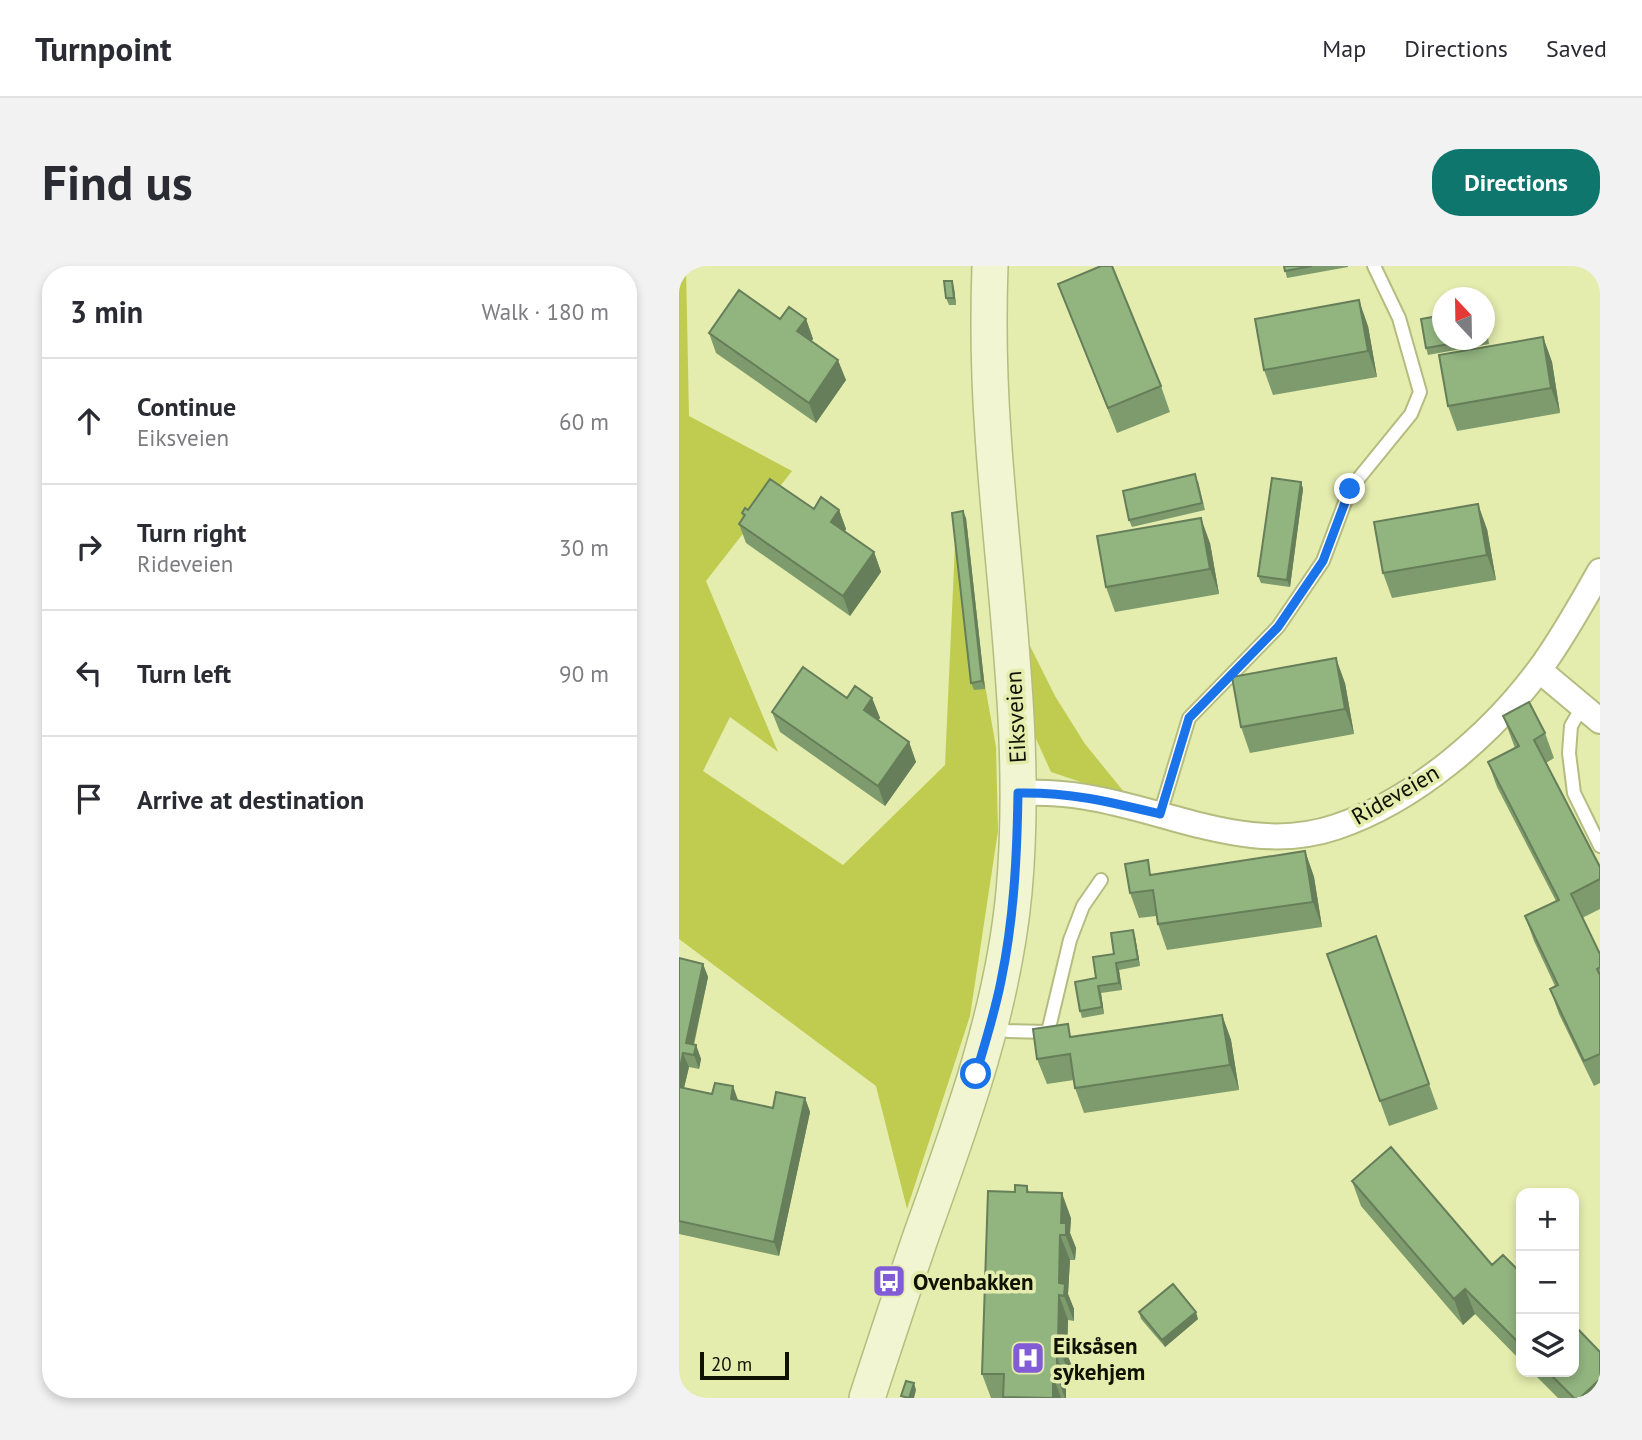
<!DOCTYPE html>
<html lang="en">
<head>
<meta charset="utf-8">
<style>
	body { margin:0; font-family:"PT Sans",sans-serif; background:#f2f2f3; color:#2b2b33 }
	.controls { position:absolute; right:21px; bottom:21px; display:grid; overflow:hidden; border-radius:14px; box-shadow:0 4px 10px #0003 }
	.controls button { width:63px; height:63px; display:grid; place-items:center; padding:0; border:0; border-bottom:2px solid #e1e1e2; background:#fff; color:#2b2b33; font:35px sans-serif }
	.compass { position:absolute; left:753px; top:21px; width:63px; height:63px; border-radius:50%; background:#fff; box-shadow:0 4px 10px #0003; rotate:338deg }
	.scale { position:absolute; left:21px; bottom:18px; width:89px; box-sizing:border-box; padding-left:7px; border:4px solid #101200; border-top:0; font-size:19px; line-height:24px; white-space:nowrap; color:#101200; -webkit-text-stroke:5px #e4edae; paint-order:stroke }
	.stop { position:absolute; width:21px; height:21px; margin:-16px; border:5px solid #1a73e8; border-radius:50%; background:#fff }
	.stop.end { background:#1a73e8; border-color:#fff; box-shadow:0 2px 7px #0008 }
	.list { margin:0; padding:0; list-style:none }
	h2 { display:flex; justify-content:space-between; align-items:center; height:91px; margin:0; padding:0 28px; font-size:30px }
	h2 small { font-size:23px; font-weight:400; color:#7c7c81 }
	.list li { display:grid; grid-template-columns:46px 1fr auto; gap:21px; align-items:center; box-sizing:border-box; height:126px; padding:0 28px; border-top:2px solid #e1e1e2 }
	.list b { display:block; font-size:26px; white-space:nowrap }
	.list p { margin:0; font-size:23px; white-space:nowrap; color:#7c7c81 }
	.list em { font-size:23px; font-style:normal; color:#7c7c81 }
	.icon { flex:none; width:38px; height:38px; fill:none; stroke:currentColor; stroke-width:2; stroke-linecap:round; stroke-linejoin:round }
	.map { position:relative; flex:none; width:921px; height:1132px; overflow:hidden; border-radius:28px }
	header { display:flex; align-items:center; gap:42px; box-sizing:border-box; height:98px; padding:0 35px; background:#fff; border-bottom:2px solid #e1e1e2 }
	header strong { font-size:33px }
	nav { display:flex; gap:38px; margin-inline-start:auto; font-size:24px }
	.intro { display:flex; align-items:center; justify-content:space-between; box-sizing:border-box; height:168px; padding:0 42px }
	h1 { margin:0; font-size:49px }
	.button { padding:18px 32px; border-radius:28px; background:#0f766e; color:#fff; font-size:24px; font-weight:700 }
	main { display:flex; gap:42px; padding:0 42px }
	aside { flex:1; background:#fff; border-radius:28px; box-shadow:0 4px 10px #0003 }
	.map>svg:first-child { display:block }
	.green { fill:#c0cc4f }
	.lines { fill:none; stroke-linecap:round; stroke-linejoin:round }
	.lane-casing { stroke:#b4bc7f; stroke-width:16 }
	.street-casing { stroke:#b4bc7f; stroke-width:28 }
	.secondary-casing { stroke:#b4bc7f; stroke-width:38 }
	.lane { stroke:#fff; stroke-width:12 }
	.street { stroke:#fff; stroke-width:24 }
	.secondary { stroke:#f1f5d1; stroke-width:35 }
	.wall { fill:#7e9b6d }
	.shaded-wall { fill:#667e59 }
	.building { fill:#92b47f; stroke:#667e59; stroke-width:2 }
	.route { stroke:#1a73e8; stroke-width:9 }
	.labels { text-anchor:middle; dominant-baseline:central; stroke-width:7; stroke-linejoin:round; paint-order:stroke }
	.street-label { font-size:23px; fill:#101200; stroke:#e4edae }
	.poi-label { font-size:23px; font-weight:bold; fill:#101200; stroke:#e4edae; text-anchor:start }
</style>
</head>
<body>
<header>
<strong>Turnpoint</strong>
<nav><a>Map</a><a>Directions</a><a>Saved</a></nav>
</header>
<div class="intro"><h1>Find us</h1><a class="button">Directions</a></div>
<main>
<aside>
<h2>3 min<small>Walk · 180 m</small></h2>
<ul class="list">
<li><svg class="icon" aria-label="ahead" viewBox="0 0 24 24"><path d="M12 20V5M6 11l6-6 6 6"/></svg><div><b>Continue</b><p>Eiksveien</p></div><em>60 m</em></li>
<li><svg class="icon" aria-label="right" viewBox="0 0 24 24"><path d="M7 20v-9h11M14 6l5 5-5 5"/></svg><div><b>Turn right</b><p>Rideveien</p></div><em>30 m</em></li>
<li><svg class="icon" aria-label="left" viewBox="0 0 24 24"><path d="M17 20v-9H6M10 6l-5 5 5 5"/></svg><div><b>Turn left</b></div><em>90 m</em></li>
<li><svg class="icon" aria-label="arrive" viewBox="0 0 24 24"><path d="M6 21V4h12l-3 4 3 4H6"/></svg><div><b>Arrive at destination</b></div></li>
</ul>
</aside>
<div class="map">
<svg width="921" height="1132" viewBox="0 0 921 1132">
	<rect width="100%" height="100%" fill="#e4edae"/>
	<!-- green -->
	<path class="green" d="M0,0H7L10,150L113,205L27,315L99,486L51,451L24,505L164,599L266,499L277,256L317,481L319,565L291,750L228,943L197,820L0,673Z
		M346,370L376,430L406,478L450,532L372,506L353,464Z"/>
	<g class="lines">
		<defs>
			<path id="lane" d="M903,441L892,460L890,487L895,527L921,580
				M481,548L510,452L599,361L644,295L671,223L732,148L741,126L720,52L695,0
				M311,760L329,765L369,766L391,674L404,640L422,614"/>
			<path id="street" d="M860,404L921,455
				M339,527C362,526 385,527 407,531C463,540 517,563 573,569C600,572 630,570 657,561C735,535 812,469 860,404C883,373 902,338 921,305"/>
			<path id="secondary" d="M188,1132C206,1077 224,1022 243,967C283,856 324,744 335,626C349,473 324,321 314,168C310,112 309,56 311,0"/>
		</defs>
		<!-- lane casing -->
		<use href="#lane" class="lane-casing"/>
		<!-- street casing -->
		<use href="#street" class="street-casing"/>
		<!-- secondary casing -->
		<use href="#secondary" class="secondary-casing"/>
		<!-- lane -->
		<use href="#lane" class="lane"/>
		<!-- street -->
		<use href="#street" class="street"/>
		<!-- secondary -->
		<use href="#secondary" class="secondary"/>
	</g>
	<!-- wall -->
	<path class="wall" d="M605,0H669V1L608,12Z
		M379,18L482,120L491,146L438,167Z
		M275,22L277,39H270L267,32Z
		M806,52L810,78L749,89L747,82L764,74H806Z
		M101,53H127L134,73L132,75L167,114L137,157L37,87L30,67Z
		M689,60L698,111L594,129L585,104Z
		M864,71L873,96L881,147L778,165L769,140Z
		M519,215L526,244L453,261L450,254Z
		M622,216L624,223L611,321L582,317L579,310Z
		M135,243L160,244L167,263L166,266L195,286L202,306L171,350L67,277L60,258L64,251L63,247L69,244Z
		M287,252L306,423L295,424L292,417Z
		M808,263L817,314L713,332L704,307Z
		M531,277L540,328L436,346L427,321Z
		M666,417L675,468L571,487L562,461Z
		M168,432H193L201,452L199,454L230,476L237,496L206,540L101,466L93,446Z
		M824,450L866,467L875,492L867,497L921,601V643L903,652L921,688V817L915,820L880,748L871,723L876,720L855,675L846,650L877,635L818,521L809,496L836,482Z
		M626,585L635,611L643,661L488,684L479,658L477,650L460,652L451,627Z
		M454,664L456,671L461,700L440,704L443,724L422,727L425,748L403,752L401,745L417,712Z
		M697,670L759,843L710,860L648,688Z
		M0,692L24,698L29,711L15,779H17L22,793L20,803L10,801L5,822L94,842L126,832L131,846L100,990L0,968Z
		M543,749L552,774L560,824L405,847L396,822L395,814L368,818L358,793L394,771Z
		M673,915L813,999L842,1007V1095L796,1048L784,1059L682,940Z
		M348,920L350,926L392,952L391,967L397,982L396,994H391L389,1028L395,1043V1055L389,1054L388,1088L394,1103L393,1116H387V1132H312L303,1108L336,926Z
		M460,1046L519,1053L486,1081L462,1053Z
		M853,1106H895L921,1132H879Z"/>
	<!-- shaded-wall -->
	<path class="shaded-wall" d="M273,15L275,22L277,39L275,32Z
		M680,34L689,60L698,111L689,85Z
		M127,53L134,73L125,85L118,65Z
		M864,71L873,96L881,147L872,122Z
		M159,94L167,114L137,157L130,137Z
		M622,216L624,223L611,321L608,314Z
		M799,238L808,263L817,314L808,289Z
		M160,244L167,263L159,275L152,256Z
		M284,245L287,252L306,423L303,415Z
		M522,252L531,277L540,328L531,303Z
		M195,286L202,306L171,350L164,330Z
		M657,392L666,417L675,468L666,443Z
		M193,432L201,452L192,464L185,444Z
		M230,476L237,496L206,540L199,520Z
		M626,585L635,611L643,661L634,636Z
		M454,664L456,671L461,700L459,693Z
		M437,697L440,704L443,724L440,717Z
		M24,698L29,711L12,789L7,777Z
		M419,720L422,727L425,748L423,741Z
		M543,749L552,774L560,824L551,799Z
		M17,779L22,793L20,803L15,789Z
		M4,787L10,801L2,834L0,828V808Z
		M54,820L59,834L52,833Z
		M126,832L131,846L100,990L95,976Z
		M383,927L392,952L391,967L397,982L396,994L382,957Z
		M381,969L391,994L389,1028L395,1043V1055L380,1017Z
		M786,1023L796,1048L784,1059L775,1033Z
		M380,1029L389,1054L388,1088L394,1103L393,1116L379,1078Z
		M517,1046L519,1053L486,1081L483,1074Z
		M378,1091L387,1116V1132H386L378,1110Z
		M374,1110L382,1132H374Z
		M921,1113V1132H901Z
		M235,1117L237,1124L235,1132H230Z"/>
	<!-- building -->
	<path class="building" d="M422,0H433L482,120L429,142L379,18Z
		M605,0H633L606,5Z
		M265,15H273L275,32H267Z
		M60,24L101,53L110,41L127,53L118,65L159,94L130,137L30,67Z
		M680,34L689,85L585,104L576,53Z
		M764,49V74H794L747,82L742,53Z
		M864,71L872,122L769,140L760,89Z
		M516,208L523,237L450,254L444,225Z
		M593,212L622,216L608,314L579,310Z
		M91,213L135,243L142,231L160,244L152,256L195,286L164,330L60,258L66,249L63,247L66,242L69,244Z
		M799,238L808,289L704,307L695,256Z
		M284,245L303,415L292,417L273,247Z
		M522,252L531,303L427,321L418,270Z
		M657,392L666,443L562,461L553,411Z
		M124,401L168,432L176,420L193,432L185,444L230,476L199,520L93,446Z
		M850,436L866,467L855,474L921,601V613L892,628L921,688V701L918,703L921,709V788L905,795L871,723L879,719L846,650L880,634L809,496L840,480L824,450Z
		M626,585L634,636L479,658L474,624L451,627L446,598L469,594L471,609Z
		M454,664L459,693L437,697L440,717L419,720L423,741L401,745L396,716L417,712L414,691L435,688L432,667Z
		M697,670L750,818L701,835L648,688Z
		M0,692L24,698L7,777L17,779L15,789L4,787L0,808Z
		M543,749L551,799L396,822L391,788L358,793L354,763L389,758L391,771Z
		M36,817L54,820L52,833L94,842L97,826L126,832L95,976L0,955V821L33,828Z
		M712,881L813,999L824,989L842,1007V1079L786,1023L775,1033L673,915Z
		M336,919L348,920V926L383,927L382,957H387V969H381L380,1017L386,1018L385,1030L380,1029L379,1078H384V1091H378V1110H374V1132L324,1131L325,1108H303L309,925L336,926Z
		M494,1018L517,1046L483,1074L460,1046Z
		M895,1059L921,1086V1113L901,1132H895L869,1106H895Z
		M227,1115L235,1117L230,1132L222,1130Z"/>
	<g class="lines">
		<!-- route -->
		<path class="route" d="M297,808C306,777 316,746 322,715C335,653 338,590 339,527C391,526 431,536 481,548L510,452L599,361L644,295L671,223"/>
	</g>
	<!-- icons -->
	<defs>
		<symbol id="bus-square" viewBox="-11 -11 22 22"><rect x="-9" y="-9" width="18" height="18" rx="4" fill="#825cd6" stroke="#e4edae"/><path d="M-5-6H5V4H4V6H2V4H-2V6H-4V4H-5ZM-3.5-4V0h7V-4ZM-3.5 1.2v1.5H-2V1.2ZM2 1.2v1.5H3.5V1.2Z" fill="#fff"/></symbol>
		<symbol id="hospital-square" viewBox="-11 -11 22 22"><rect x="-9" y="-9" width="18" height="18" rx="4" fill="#825cd6" stroke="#e4edae"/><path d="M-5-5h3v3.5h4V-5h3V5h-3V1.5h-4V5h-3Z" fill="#fff"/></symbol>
	</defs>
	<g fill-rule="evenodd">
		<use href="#bus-square" x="191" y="996" width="38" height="38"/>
		<use href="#hospital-square" x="330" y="1073" width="38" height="38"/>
	</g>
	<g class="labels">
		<!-- street labels -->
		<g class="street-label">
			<text transform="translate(336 451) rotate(-93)">Eiksveien</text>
			<text transform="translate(716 528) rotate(-30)">Rideveien</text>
		</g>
		<!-- poi labels -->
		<g class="poi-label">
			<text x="234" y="1015">Ovenbakken</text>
			<text x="374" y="1079">Eiksåsen<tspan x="374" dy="26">sykehjem</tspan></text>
		</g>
	</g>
</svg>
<div class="controls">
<button>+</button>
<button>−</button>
<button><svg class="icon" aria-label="layers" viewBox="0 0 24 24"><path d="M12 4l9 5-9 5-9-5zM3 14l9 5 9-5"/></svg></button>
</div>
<svg class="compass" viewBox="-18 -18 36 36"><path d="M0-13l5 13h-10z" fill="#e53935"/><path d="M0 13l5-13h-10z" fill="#7c7c81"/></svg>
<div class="scale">20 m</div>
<div class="stop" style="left:297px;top:808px"></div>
<div class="stop end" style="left:671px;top:223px"></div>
</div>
</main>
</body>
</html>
